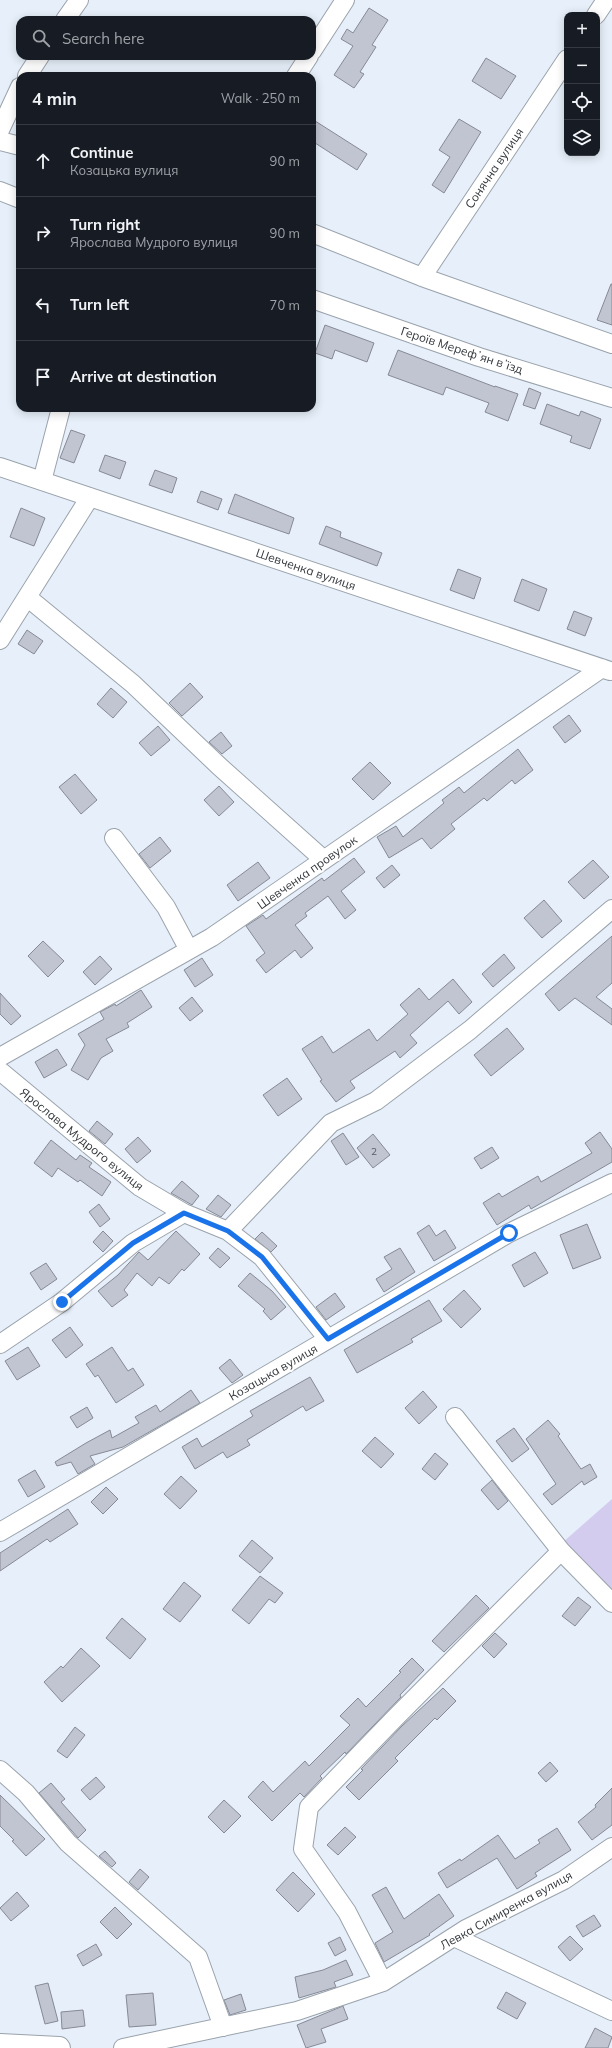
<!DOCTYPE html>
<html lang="en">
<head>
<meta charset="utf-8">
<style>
	body { margin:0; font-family:Mulish,sans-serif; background:#242831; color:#f1f3f6 }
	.controls { position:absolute; right:12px; top:12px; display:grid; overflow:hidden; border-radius:8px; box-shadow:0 2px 10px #0003 }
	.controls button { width:36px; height:36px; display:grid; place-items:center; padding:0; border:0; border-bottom:1px solid #363941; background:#171b24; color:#f1f3f6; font:20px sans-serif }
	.stop { position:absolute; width:12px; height:12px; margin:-9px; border:3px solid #1a73e8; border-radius:50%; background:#fff }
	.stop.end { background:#1a73e8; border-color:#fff; box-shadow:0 1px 4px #0008 }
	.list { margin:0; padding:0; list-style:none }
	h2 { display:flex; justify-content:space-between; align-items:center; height:52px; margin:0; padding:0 16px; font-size:17px }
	h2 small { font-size:13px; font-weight:400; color:#9ea1a6 }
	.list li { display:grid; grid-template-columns:26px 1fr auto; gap:12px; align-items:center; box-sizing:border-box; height:72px; padding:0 16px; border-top:1px solid #363941 }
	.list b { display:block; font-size:15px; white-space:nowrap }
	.list p { margin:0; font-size:13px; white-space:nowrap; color:#9ea1a6 }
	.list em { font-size:13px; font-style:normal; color:#9ea1a6 }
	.icon { flex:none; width:22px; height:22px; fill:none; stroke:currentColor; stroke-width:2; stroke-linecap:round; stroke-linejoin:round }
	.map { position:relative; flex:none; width:612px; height:2048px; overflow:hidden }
	.search { position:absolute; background:#171b24; box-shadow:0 2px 10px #0003; left:16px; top:16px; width:300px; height:44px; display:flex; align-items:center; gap:10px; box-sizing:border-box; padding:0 14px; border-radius:12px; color:#9ea1a6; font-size:15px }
	.panel { position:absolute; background:#171b24; box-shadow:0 2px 10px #0003; left:16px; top:72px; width:300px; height:340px; border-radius:12px }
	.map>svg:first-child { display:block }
	.green { fill:#d3ccee }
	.building { fill:#c1c5d1; stroke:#878a95 }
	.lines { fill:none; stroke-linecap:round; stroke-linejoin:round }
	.street-casing { stroke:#9aa3ac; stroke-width:20 }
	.secondary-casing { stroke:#9aa3ac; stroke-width:24 }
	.street { stroke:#fff; stroke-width:18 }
	.secondary { stroke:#fff; stroke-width:22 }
	.route { stroke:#1a73e8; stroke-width:5 }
	.labels { text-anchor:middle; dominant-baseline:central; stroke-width:4; stroke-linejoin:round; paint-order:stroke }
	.number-label { font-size:10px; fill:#565a60 }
	.street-label { font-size:12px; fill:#33373b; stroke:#fff }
</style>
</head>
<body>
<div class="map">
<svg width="612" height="2048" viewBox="0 0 612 2048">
	<rect width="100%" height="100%" fill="#e7f0fa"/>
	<!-- green -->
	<path class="green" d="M612,1499V1594L562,1543Z"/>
	<!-- building -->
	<path class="building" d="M369,8L388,20L372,45L376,47L360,72L364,74L354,88L334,75L353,46L341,39L347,29L353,33Z
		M486,58L516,76L501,99L472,81Z
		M312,119L367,154L357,170L312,141Z
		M459,119L481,132L444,193L432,185L450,157L439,150Z
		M611,284H612V325L597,320Z
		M325,325L374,343L367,362L335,350L332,359L315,353Z
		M398,350L495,387V386L518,394L508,421L485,412L489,403L446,387L443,395L388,375Z
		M529,388L541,393L535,409L523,405Z
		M547,404L579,416L581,411L601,419L590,449L570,442L572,436L540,424Z
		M71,430L85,435L74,463L60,458Z
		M105,455L126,462L120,479L99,471Z
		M155,470L177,478L172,493L149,485Z
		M201,491L222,499L218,510L197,502Z
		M235,494L294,518L289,534L228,513Z
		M21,508L45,518L34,546L10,537Z
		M326,526L341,532L340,537L382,553L377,566L319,544Z
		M458,569L481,578L474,599L450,590Z
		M522,579L547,589L539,611L514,601Z
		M574,611L592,618L585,636L567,629Z
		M27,630L43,641L34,654L18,644Z
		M190,683L203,697L182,716L169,703Z
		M111,688L127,702L113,718L97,704Z
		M569,715L581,731L565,743L553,727Z
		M158,726L170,740L151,756L139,743Z
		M221,732L232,746L222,754L209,742Z
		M518,749L533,770L515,784L512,780L487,801L484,798L451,824L455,829L431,849L422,838L389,858L377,837L396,826L403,837L444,803L442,800L459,787L464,793Z
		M370,762L391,783L373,800L352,779Z
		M75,774L97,800L81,814L59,787Z
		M219,786L234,802L219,816L204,800Z
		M160,837L171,851L150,868L139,854Z
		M354,858L365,872L341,891L356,910L345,919L328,896L305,913L307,916L295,925L313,948L301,958L295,950L266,973L256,960L265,953L246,926L263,915L266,919L322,878L324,881Z
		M593,860L609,877L584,899L568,882Z
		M258,862L270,878L238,901L227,885Z
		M392,865L400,875L384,888L376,878Z
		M544,900L562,921L542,938L524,918Z
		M612,936V983L596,997L612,1009V1025L575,998L559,1011L545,994Z
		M43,941L64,961L48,977L28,956Z
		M504,954L515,968L493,987L482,974Z
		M100,956L112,969L95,985L83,972Z
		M202,958L213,975L195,987L184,970Z
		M453,979L472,1002L459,1014L448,1001L410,1035L417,1043L400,1058L395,1051L350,1081L355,1088L336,1102L320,1081L322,1080L302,1049L322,1036L333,1053L369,1029L377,1041L408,1014L400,1005L419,988L429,1000Z
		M141,990L152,1007L127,1023L129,1027L106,1039L113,1051L101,1058L88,1080L71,1070L85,1045L78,1034L104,1019L100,1012L115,1004L116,1006Z
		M0,993L21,1016L11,1025L0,1014Z
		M192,997L203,1011L190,1021L179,1008Z
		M507,1028L524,1049L491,1076L474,1055Z
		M57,1049L67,1065L44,1078L35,1062Z
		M287,1078L302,1099L278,1116L263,1095Z
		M97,1121L113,1134L105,1144L89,1131Z
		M600,1132L612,1149V1162L531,1209L529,1205L497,1225L483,1203L499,1193L502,1197L538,1176L541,1182L592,1153L585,1143Z
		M343,1133L359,1157L346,1165L331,1141Z
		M373,1134L390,1155L373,1168L357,1148Z
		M138,1137L151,1151L137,1163L125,1149Z
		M51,1140L76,1160L80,1155L92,1163L89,1167L111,1182L102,1196L80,1180L78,1182L58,1168L52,1177L34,1163Z
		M492,1147L499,1158L481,1169L474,1158Z
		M182,1181L199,1196L192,1205L171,1193Z
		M218,1195L231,1205L221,1217L206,1209Z
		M99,1204L110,1219L100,1227L89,1212Z
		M587,1224L601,1258L573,1269L560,1235Z
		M429,1225L436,1236L445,1230L456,1248L434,1261L417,1233Z
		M103,1231L113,1241L103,1252L93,1242Z
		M176,1231L200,1254L184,1271L182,1269L169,1284L159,1277L152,1286L137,1273L124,1290L128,1295L112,1307L98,1291L118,1275L139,1252L148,1260Z
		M262,1232L277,1246L271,1252L255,1239Z
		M218,1248L230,1258L220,1268L209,1258Z
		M400,1248L415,1272L384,1292L376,1279L392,1269L384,1257Z
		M535,1252L548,1273L524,1287L512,1265Z
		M46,1263L57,1279L41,1290L30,1273Z
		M250,1273L272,1291L286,1307L271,1320L263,1311L265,1309L238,1286Z
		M464,1290L481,1309L461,1328L443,1309Z
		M335,1293L345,1307L326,1320L316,1307Z
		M429,1300L442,1321L411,1339L413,1342L357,1373L344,1350Z
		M70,1327L83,1345L66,1358L52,1340Z
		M28,1347L40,1366L17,1380L5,1361Z
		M112,1347L128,1371L133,1368L144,1385L116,1403L98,1375L95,1377L86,1364Z
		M230,1359L243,1375L232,1383L219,1368Z
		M310,1377L324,1401L306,1411L303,1406L247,1440L250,1445L227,1458L223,1452L195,1469L182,1447L197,1438L202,1447L253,1416L250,1411Z
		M191,1390L200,1403L123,1447L90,1456L95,1464L78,1474L71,1462L57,1466L55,1462L86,1443L110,1430L112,1438L139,1423L135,1417L156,1405L160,1412Z
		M423,1391L437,1407L419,1424L405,1408Z
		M87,1407L93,1418L77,1428L70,1417Z
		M548,1420L560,1434L558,1436L581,1469L590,1464L597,1477L584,1485L582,1481L552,1505L543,1494L556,1484L526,1439Z
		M514,1428L529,1449L512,1462L496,1441Z
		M375,1437L394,1454L381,1468L362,1451Z
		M435,1453L448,1464L435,1480L422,1469Z
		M35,1470L45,1487L28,1497L18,1480Z
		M181,1476L197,1491L180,1509L164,1494Z
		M492,1480L508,1501L498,1510L481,1490Z
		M106,1487L118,1499L103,1514L91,1502Z
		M68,1509L78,1524L50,1542L47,1539L0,1571V1553Z
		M252,1540L273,1558L260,1573L239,1556Z
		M260,1576L283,1593L275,1603L269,1599L249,1624L232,1610Z
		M184,1582L201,1596L180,1622L163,1609Z
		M476,1595L489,1608L444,1652L432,1641Z
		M578,1597L591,1607L575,1626L562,1616Z
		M122,1618L146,1639L130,1659L106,1638Z
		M495,1633L507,1644L494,1658L482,1646Z
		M81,1648L100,1666L62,1702L44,1682L61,1666L63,1668Z
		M412,1658L424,1670L400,1695L401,1697L346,1754L345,1752L320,1776L322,1778L304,1797L300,1793L272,1821L248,1797L263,1781L273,1792L305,1761L309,1766L350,1725L340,1716L358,1698L366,1707L401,1672L399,1671Z
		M443,1688L456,1701L437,1720L435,1718L395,1758L398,1761L359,1800L346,1787L363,1770L361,1769L402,1726Z
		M75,1727L85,1735L67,1758L57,1751Z
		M550,1762L558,1771L546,1782L538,1773Z
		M96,1777L105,1787L90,1800L81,1790Z
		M51,1783L65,1799L61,1802L86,1830L78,1838L39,1793Z
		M612,1788V1825L592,1840L578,1822L596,1807L595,1805Z
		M0,1795L45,1839L26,1856L12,1841L14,1840L0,1826Z
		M224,1800L241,1816L224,1833L208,1817Z
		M345,1827L356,1837L338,1855L327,1845Z
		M557,1828L571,1850L535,1873L537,1876L517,1889L497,1858L447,1888L438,1873L460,1859L461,1861L498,1835L515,1859L540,1843L538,1840Z
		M105,1851L116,1863L112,1867L99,1856Z
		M140,1869L149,1877L138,1890L129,1882Z
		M293,1872L315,1894L298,1912L276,1890Z
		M386,1887L404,1919L439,1894L454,1916L429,1934L430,1935L384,1962L375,1943L393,1932L372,1895Z
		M17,1892L29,1906L11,1921L0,1908Z
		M115,1907L132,1924L117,1939L100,1922Z
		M594,1915L601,1926L583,1937L576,1926Z
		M570,1936L583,1949L570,1961L558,1947Z
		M340,1937L346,1950L335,1956L328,1943Z
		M96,1944L102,1955L83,1966L77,1955Z
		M346,1960L353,1975L334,1982L336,1987L299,1998L295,1977L323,1970Z
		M48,1983L58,2021L45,2024L35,1986Z
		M506,1992L526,2003L517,2019L497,2008Z
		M153,1993L156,2025L129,2027L126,1995Z
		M241,1994L246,2010L230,2015L224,2000Z
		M343,2006L348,2019L321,2029L326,2042L306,2048L297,2025Z
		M83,2010L85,2026L62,2029L61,2012Z
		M595,2028L612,2037L608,2048H585Z"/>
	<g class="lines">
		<defs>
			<path id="street" d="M596,15L606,0
				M65,20L79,0
				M312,51L345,0
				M27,76L40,56
				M296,76L309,56
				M0,130L20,87
				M0,141L20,146
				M0,191L20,199
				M312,233L422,277L612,344
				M422,277L567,59
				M312,299L479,357L612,398
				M0,467L610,671
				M42,481L61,408
				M27,597L133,684L219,766L324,860
				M0,640L90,497
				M114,838L166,907L189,950
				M0,1057L212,937L602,668
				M0,1071L140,1187L184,1213L228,1231L262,1257L328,1339
				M228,1231L331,1123L376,1101L470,1030L612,909
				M0,1344L62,1302L133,1243L184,1213
				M455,1417L561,1551L612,1603
				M0,1532L509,1233L612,1183
				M0,1770L26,1793L68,1843L198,1957L223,2027
				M454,1937L612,2011
				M383,1982L347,1912L303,1849L309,1807L394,1719L561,1551
				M123,2048L297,2011L383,1982L466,1929L564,1880L612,1847"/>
			<path id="secondary" d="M0,2045L59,2048"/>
		</defs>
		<!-- street casing -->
		<use href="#street" class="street-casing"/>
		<!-- secondary casing -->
		<use href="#secondary" class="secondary-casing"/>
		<!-- street -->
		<use href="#street" class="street"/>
		<!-- secondary -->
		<use href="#secondary" class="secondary"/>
	</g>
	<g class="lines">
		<!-- route -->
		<path class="route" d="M62,1302L133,1243L184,1213L228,1231L262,1257L328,1339L509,1233"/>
	</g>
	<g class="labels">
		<!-- number labels -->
		<g class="number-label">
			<text x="374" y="1151">2</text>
		</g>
		<!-- street labels -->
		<g class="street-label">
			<text transform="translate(494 168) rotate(-56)">Сонячна вулиця</text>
			<text transform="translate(462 350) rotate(18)">Героїв Мерефʼян вʼїзд</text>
			<text transform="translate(306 569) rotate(19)">Шевченка вулиця</text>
			<text transform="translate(307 872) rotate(-35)">Шевченка провулок</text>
			<text transform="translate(82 1139) rotate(39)">Ярослава Мудрого вулиця</text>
			<text transform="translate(273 1372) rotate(-30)">Козацька вулиця</text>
			<text transform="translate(506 1910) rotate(-29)">Левка Симиренка вулиця</text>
		</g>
	</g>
</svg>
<div class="controls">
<button>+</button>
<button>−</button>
<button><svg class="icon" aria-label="locate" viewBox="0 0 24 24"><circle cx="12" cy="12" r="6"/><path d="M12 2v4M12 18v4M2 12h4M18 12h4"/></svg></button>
<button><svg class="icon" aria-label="layers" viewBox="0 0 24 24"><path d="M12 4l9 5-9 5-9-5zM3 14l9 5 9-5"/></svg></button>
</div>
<div class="stop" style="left:509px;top:1233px"></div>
<div class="stop end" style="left:62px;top:1302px"></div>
<div class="search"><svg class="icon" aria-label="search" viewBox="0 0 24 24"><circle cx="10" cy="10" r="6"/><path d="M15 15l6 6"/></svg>Search here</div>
<section class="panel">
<h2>4 min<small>Walk · 250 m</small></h2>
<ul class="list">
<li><svg class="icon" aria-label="ahead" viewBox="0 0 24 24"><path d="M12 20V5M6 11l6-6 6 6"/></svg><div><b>Continue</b><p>Козацька вулиця</p></div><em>90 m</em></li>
<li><svg class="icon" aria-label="right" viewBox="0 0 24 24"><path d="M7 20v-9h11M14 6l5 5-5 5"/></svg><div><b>Turn right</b><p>Ярослава Мудрого вулиця</p></div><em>90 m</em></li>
<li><svg class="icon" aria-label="left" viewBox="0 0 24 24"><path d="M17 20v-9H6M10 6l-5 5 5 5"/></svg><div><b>Turn left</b></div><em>70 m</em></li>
<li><svg class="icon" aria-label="arrive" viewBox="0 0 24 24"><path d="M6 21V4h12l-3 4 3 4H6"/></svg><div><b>Arrive at destination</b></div></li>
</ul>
</section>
</div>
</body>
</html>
